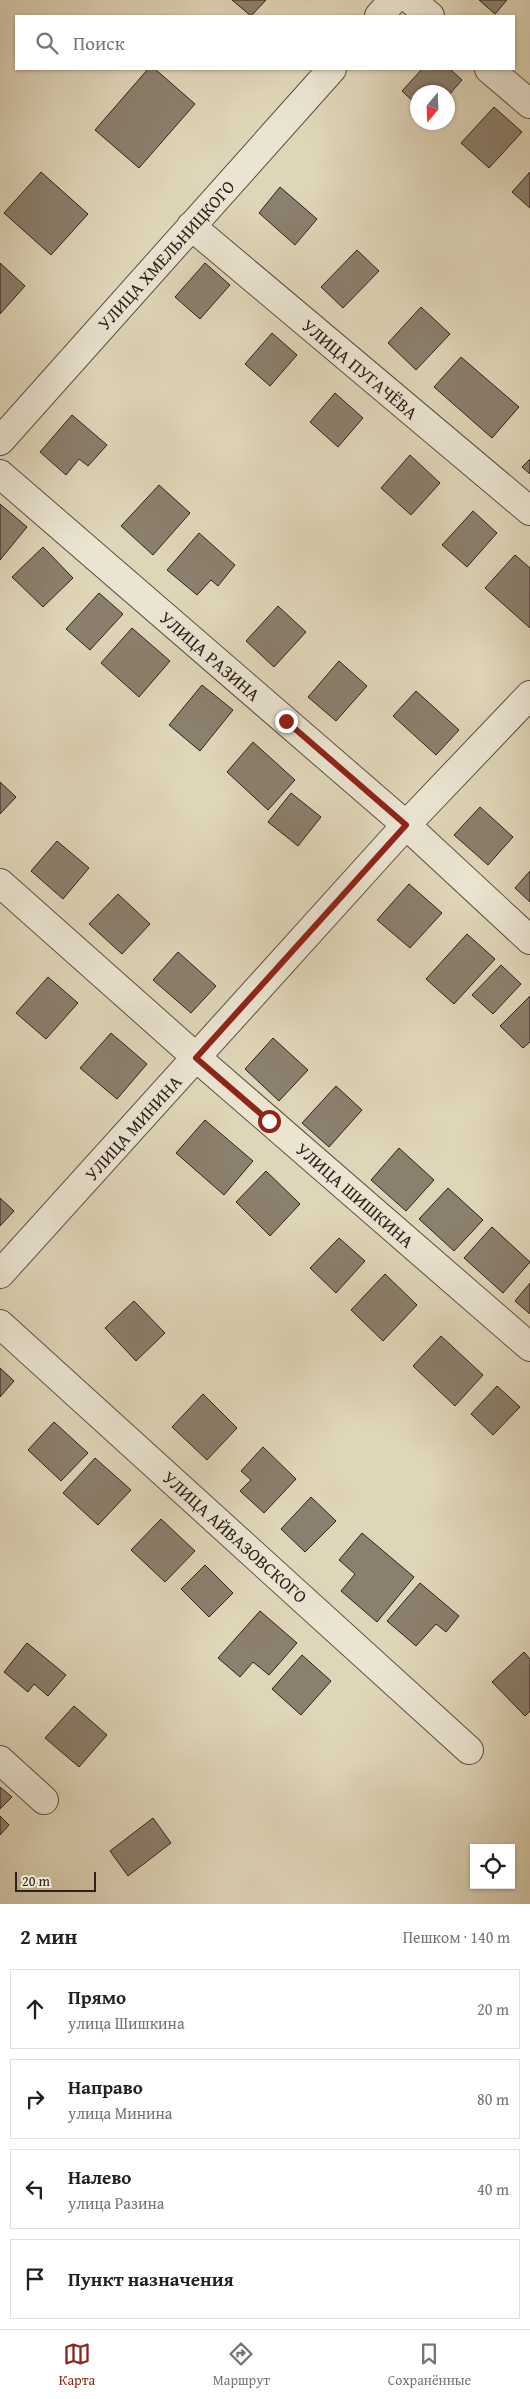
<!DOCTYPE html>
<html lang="ru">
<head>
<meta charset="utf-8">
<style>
	body { margin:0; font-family:"Gentium Book Plus",serif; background:#f2f2f2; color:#202124 }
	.controls { position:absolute; right:15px; bottom:15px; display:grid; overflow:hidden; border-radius:0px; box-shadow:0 1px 4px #0004 }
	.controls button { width:45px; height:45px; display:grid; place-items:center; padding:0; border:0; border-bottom:1px solid #e0e0e0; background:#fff; color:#202124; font:25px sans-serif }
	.compass { position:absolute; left:410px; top:85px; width:45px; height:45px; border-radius:50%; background:#fff; box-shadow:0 1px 4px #0004; rotate:199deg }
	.scale { position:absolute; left:15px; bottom:12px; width:81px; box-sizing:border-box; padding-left:5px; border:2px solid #30211c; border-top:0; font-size:14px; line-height:18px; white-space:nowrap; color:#30211c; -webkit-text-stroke:4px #eae4d1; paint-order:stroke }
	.stop { position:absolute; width:15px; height:15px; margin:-11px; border:4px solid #8f2418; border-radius:50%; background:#fff }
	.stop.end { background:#8f2418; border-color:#fff; box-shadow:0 1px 5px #0008 }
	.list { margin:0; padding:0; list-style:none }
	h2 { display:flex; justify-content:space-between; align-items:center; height:65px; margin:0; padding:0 20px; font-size:21px }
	h2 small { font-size:16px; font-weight:400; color:#757577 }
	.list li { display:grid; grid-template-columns:32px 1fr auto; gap:15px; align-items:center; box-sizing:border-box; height:80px; margin:0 10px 10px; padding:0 10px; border:1px solid #e0e0e0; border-radius:0px }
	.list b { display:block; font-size:19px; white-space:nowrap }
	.list p { margin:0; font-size:16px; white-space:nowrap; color:#757577 }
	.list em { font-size:16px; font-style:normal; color:#757577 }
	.icon { flex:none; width:28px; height:28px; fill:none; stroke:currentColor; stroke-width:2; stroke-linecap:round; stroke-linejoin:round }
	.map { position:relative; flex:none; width:530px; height:1904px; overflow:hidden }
	.search { position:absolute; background:#fff; box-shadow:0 1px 4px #0004; left:15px; right:15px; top:15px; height:55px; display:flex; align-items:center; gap:12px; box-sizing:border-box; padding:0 18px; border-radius:0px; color:#757577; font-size:19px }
	.sheet { height:425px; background:#fff }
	nav { display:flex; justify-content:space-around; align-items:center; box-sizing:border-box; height:70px; border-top:1px solid #e0e0e0; background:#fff; font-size:14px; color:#757577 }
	nav a { display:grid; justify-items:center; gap:2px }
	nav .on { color:#8f2418 }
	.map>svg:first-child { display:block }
	.building { fill:#8b7f6d; stroke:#30211c }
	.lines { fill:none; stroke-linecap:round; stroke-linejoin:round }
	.street-casing { stroke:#5c4e43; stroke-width:30 }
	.street { stroke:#eae4d1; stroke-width:28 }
	.route { stroke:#8f2418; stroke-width:6 }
	.labels { text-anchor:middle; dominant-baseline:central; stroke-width:4; stroke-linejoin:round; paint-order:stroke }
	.street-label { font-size:18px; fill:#30211c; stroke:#eae4d1 }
</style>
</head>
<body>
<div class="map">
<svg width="530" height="1904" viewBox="0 0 530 1904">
	<rect width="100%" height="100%" fill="#dfd5b8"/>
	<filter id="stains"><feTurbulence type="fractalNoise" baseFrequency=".004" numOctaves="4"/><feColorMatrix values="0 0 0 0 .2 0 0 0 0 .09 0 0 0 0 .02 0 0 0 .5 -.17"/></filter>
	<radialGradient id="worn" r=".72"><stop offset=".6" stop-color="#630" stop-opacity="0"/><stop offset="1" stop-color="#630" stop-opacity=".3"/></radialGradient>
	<!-- building -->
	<path class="building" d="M232,0H266L251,16Z
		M479,0H507L495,14Z
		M148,69H155L195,104L139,168L95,130Z
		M422,69H450L462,80L448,96V92H418V106L402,91Z
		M494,107L522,132L489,168L461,143Z
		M41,172L88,214L51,255L4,213Z
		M530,172V208L512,192Z
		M280,187L317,219L295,245L259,213Z
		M357,250L379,271L343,308L321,287Z
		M0,263L25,286L0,314Z
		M205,263L230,285L200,319L175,297Z
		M421,307L450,334L416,370L388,343Z
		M272,333L297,355L270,386L245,364Z
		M461,357L519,407L492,438L434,387Z
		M335,393L363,418L338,447L310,422Z
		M72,415L107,445L88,466L79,459L66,475L40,452Z
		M410,455L440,483L411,515L381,488Z
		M530,459V474L522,467Z
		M159,485L190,513L153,555L121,526Z
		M0,504L27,527L0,560Z
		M473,511L497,533L467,567L442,545Z
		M199,533L235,565L218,586L211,580L197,595L167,570Z
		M43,547L73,578L43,607L12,577Z
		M515,555L530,568V628L485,588Z
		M99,593L123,614L90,650L66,629Z
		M278,606L306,632L274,667L246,641Z
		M132,628L170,661L139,697L101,663Z
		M339,661L367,686L336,721L308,697Z
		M202,685L233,710L200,751L169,725Z
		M416,691L459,730L436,755L393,716Z
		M253,742L295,780L268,810L227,772Z
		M0,782L16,797L0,814Z
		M291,793L321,817L298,846L268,822Z
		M480,807L513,837L488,865L454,835Z
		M57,841L89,868L63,899L31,871Z
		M530,871V902L515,888Z
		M409,884L442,913L410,948L377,920Z
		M118,894L150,924L122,954L89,924Z
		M467,934L495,959L454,1004L426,979Z
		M178,952L216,986L191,1013L153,980Z
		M501,965L521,984L493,1014L472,995Z
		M48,977L78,1003L46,1039L16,1013Z
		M530,996V1042L523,1048L500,1026Z
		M111,1033L147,1064L117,1099L80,1068Z
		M273,1038L308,1070L279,1101L245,1069Z
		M336,1086L362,1110L329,1147L302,1123Z
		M205,1120L253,1161L224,1195L176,1153Z
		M399,1148L434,1180L406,1211L371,1180Z
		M266,1171L300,1204L270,1236L236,1202Z
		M448,1188L483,1220L454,1251L419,1219Z
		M0,1198L14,1211L0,1226Z
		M492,1227L530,1262L503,1293L464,1258Z
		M339,1238L365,1261L336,1293L310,1268Z
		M385,1274L417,1305L383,1341L351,1310Z
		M530,1283V1314L515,1301Z
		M134,1301L165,1333L136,1361L105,1328Z
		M441,1336L483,1375L455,1406L413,1366Z
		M0,1368L14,1381L0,1397Z
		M497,1386L520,1407L493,1435L471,1414Z
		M203,1394L237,1428L207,1460L172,1427Z
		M54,1422L88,1453L61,1481L28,1450Z
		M263,1447L296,1479L264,1513L240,1491L251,1480L241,1471Z
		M95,1458L131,1490L98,1525L63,1493Z
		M311,1497L336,1521L305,1552L281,1529Z
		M161,1519L195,1551L165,1582L131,1550Z
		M362,1533L414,1577L377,1622L341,1591L355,1574L339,1560Z
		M205,1565L233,1593L209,1617L181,1589Z
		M420,1583L459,1616L446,1632L436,1624L416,1646L387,1621Z
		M260,1611L297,1643L269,1675L253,1662L240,1677L218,1658Z
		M27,1643L66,1675L48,1696L34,1684L28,1692L4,1672Z
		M524,1652L530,1659V1711L525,1716L492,1682Z
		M302,1655L331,1681L301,1715L272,1689Z
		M74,1706L107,1735L79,1767L45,1738Z
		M0,1787L12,1797L0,1809Z
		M0,1816L9,1825L0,1835Z
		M153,1818L171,1843L128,1876L110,1851Z"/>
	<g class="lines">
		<defs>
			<path id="street" d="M411,0L430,16
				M379,16L393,0
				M489,69L530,104
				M191,226L530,511
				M0,441L332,69
				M0,474L406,825L530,940
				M0,883L197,1058L530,1347
				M0,1274L406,825L530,695
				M0,1324L469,1750
				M0,1760L44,1800"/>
		</defs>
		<!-- street casing -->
		<use href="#street" class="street-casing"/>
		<!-- street -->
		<use href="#street" class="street"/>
	</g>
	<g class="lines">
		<!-- route -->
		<path class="route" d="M269,1121L196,1058L406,825L286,721"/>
	</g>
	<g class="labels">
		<!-- street labels -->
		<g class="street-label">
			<text transform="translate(166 255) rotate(-48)">УЛИЦА ХМЕЛЬНИЦКОГО</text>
			<text transform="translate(360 369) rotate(40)">УЛИЦА ПУГАЧЁВА</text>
			<text transform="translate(210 656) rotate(41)">УЛИЦА РАЗИНА</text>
			<text transform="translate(133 1128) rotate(-48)">УЛИЦА МИНИНА</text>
			<text transform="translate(355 1195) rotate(41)">УЛИЦА ШИШКИНА</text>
			<text transform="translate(235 1537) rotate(42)">УЛИЦА АЙВАЗОВСКОГО</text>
		</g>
	</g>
	<rect width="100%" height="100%" filter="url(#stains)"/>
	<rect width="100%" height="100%" fill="url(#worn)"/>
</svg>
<div class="controls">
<button><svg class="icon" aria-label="locate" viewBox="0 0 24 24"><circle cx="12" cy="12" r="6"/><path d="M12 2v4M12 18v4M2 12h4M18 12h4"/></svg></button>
</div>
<svg class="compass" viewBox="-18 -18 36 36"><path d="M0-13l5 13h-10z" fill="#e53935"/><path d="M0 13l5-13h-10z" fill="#757577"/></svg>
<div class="scale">20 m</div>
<div class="stop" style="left:269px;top:1121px"></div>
<div class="stop end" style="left:286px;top:721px"></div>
<div class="search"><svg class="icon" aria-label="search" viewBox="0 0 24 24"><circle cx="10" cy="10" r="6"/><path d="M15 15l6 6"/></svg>Поиск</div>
</div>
<section class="sheet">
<h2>2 мин<small>Пешком · 140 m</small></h2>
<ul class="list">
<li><svg class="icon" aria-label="ahead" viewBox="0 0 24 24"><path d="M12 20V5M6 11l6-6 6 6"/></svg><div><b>Прямо</b><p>улица Шишкина</p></div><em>20 m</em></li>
<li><svg class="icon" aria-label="right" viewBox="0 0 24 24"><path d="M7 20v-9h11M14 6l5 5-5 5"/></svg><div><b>Направо</b><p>улица Минина</p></div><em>80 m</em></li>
<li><svg class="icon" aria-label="left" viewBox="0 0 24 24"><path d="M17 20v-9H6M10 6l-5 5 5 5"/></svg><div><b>Налево</b><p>улица Разина</p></div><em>40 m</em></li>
<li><svg class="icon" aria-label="arrive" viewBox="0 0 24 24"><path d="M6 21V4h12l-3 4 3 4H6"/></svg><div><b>Пункт назначения</b></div></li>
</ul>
</section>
<nav>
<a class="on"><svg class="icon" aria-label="map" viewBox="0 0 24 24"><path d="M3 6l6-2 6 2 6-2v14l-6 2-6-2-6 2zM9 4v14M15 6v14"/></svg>Карта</a>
<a><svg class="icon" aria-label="directions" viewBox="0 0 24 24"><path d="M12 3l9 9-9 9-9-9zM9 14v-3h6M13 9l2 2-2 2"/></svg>Маршрут</a>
<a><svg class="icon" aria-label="saved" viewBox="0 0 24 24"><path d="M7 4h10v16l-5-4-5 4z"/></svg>Сохранённые</a>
</nav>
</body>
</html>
